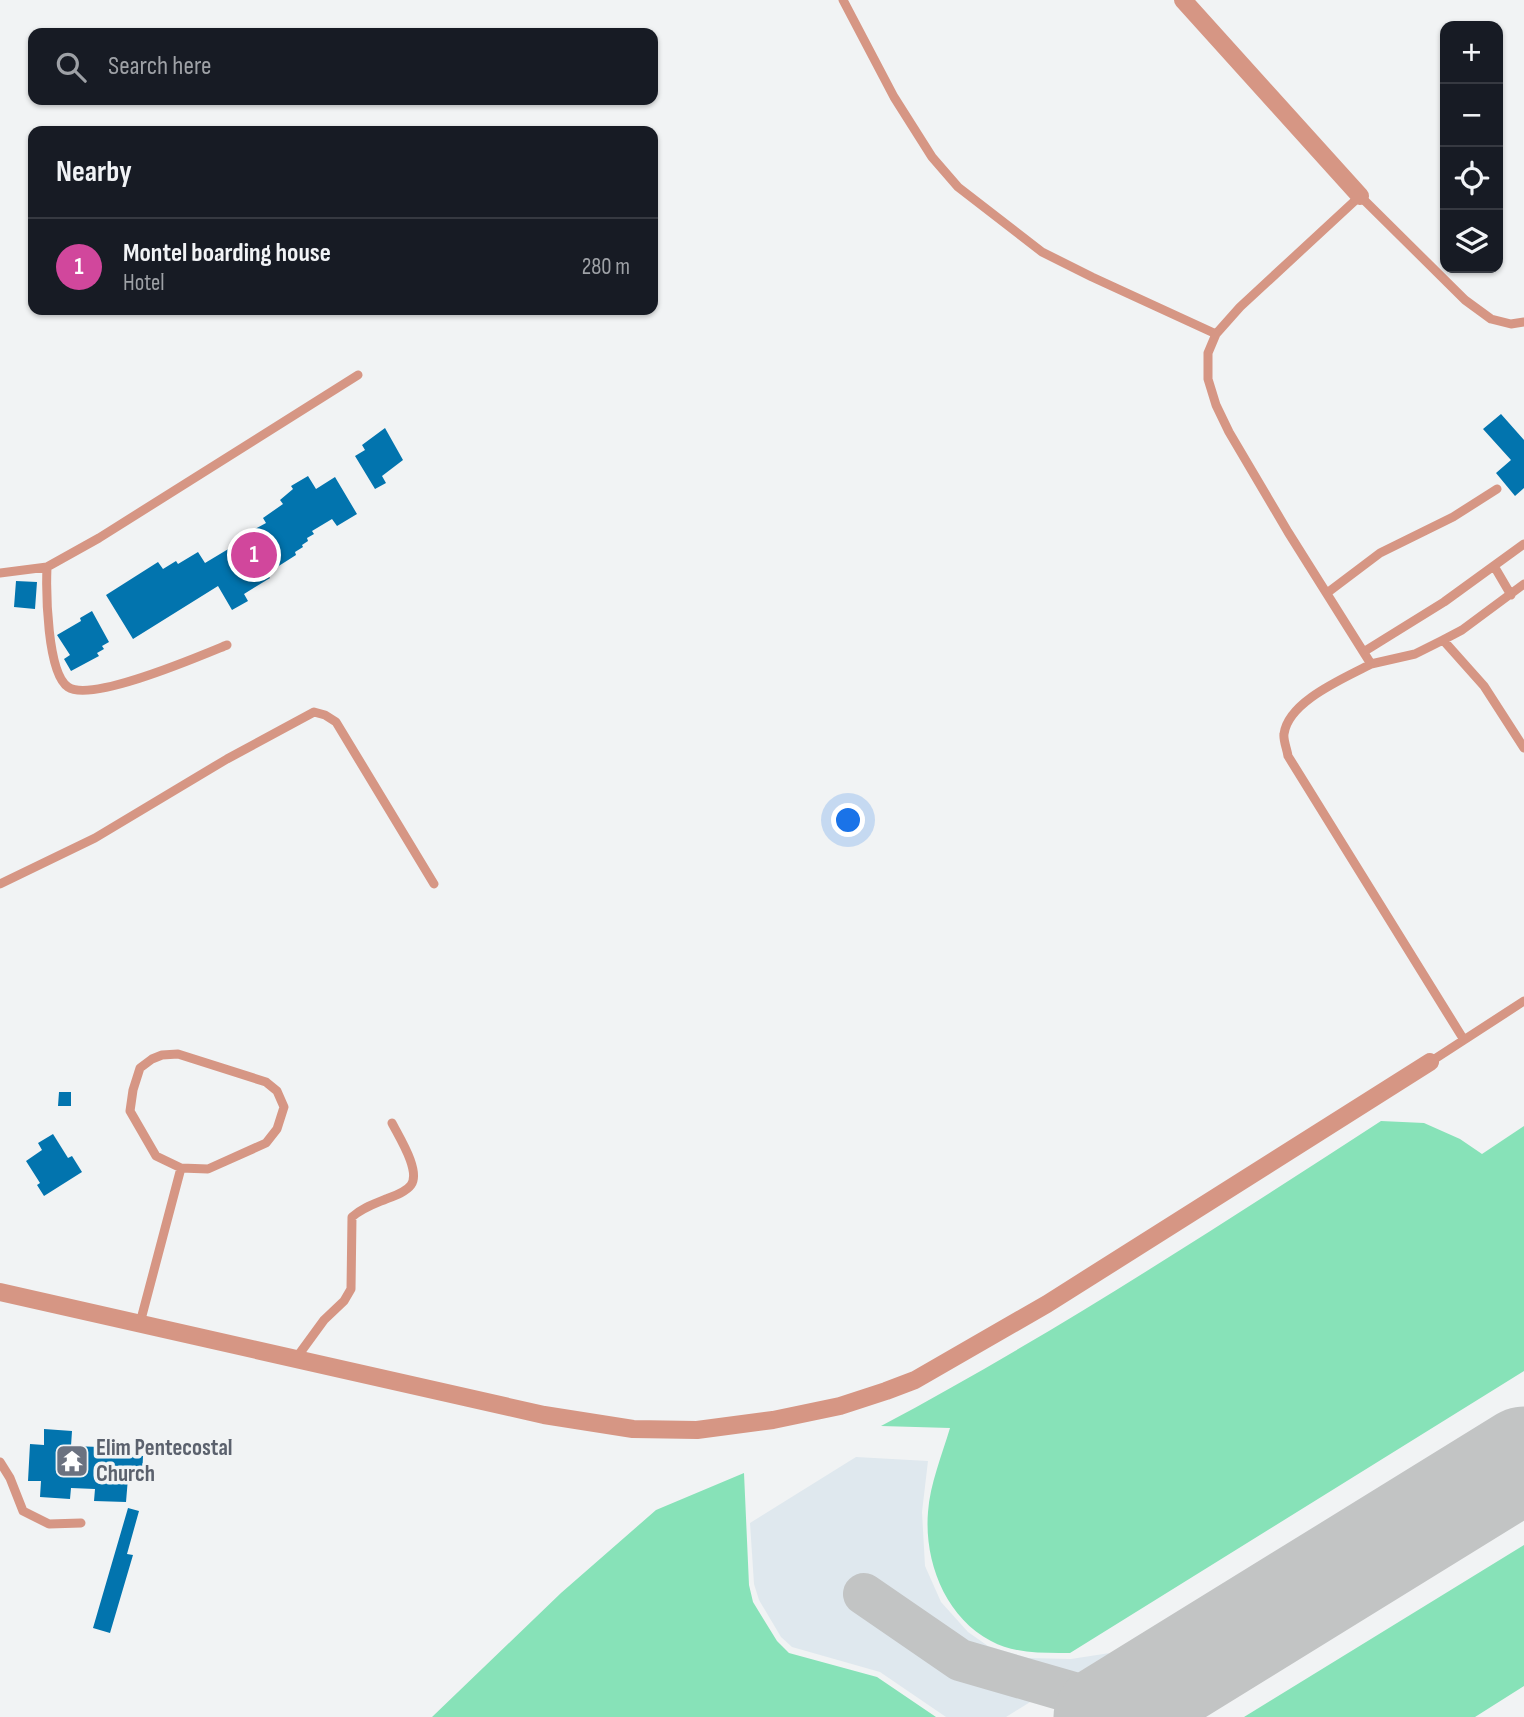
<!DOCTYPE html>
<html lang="en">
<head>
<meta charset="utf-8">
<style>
	body { margin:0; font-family:"Sofia Sans Condensed",sans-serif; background:#20242c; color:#f1f3f6 }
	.controls { position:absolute; right:21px; top:21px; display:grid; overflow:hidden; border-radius:14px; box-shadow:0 2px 5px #0004 }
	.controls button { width:63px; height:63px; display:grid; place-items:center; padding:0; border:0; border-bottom:2px solid #363941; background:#171b24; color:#f1f3f6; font:35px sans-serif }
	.you { position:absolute; left:849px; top:821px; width:24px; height:24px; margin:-18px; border:5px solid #fff; border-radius:50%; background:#1a73e8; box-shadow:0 0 0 10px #1a73e833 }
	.badge { display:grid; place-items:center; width:46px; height:46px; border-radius:50%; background:#2563eb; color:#fff; font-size:23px; font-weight:700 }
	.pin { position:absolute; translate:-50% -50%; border:4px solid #fff; box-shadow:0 2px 7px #0006 }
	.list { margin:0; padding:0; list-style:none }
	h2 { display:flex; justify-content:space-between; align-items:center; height:91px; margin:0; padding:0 28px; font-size:30px }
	h2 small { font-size:23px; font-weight:400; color:#9ea1a6 }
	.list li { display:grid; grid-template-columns:46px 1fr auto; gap:21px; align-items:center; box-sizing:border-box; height:98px; padding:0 28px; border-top:2px solid #363941 }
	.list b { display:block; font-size:26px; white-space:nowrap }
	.list p { margin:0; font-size:23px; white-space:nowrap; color:#9ea1a6 }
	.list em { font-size:23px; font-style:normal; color:#9ea1a6 }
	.icon { flex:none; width:38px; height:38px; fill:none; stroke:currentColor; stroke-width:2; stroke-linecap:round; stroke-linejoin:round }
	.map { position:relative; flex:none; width:1524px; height:1717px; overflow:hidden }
	.search { position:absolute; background:#171b24; box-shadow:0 2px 5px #0004; left:28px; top:28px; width:630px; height:77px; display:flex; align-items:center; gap:18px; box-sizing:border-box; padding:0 24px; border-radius:14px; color:#9ea1a6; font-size:26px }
	.panel { position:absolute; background:#171b24; box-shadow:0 2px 5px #0004; left:28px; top:126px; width:630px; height:189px; border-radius:14px }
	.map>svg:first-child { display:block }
	.built { fill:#dfe8ee }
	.green { fill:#87e2b8 }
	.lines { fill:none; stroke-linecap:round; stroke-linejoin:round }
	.taxiway { stroke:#c2c4c4; stroke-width:42 }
	.runway { stroke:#c2c4c4; stroke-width:105 }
	.building { fill:#0274ae }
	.lane { stroke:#d69684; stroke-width:9 }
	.street { stroke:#d69684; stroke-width:18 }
	.labels { text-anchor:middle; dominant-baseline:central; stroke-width:7; stroke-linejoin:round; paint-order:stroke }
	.worship-label { font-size:23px; font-weight:bold; fill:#5b616d; stroke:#f1f3f4; text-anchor:start }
</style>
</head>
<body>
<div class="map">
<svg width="1524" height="1717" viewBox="0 0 1524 1717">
	<rect width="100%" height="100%" fill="#f1f3f4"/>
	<!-- built -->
	<path class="built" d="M856,1457L928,1461L922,1512L925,1566L941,1602L968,1632L988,1646L1028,1658L1071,1659L1110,1653L1006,1717H946L880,1672L792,1647L781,1637L759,1600L754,1584L750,1523Z"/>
	<!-- green -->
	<path class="green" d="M1381,1121L1424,1123L1460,1139L1482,1154L1524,1126V1371L1070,1653C1043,1653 1015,1654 991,1641C945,1617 924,1561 928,1512C930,1484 942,1455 950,1428L881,1426C1054,1334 1217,1227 1381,1121Z
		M744,1473L749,1585L753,1602L777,1641L789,1653L877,1677L936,1717H432L561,1593L656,1510Z
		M1524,1545V1686L1475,1717H1244Z"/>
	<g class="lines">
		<!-- taxiway -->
		<path class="taxiway" d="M864,1594L960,1660L1122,1707"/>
		<!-- runway -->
		<path class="runway" d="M1106,1717L1524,1459"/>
	</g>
	<!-- building -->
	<path class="building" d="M1501,414L1524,440V488L1515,496L1496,473L1511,460L1483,429Z
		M385,428L403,460L382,476L386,483L375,489L355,456L365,450L362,445Z
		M308,476L316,489L335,477L357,514L337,526L332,519L312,531L314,534L307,538L308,541L302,545L303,547L295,552L296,555L274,569L275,571L268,575L270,578L244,594L248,601L232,610L218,586L133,639L106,595L158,562L163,569L176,561L178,564L198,552L205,563L230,548L231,550L258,533L255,529L266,523L263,518L283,504L280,500L293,489L291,486Z
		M16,581L37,582L35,609L14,607Z
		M92,611L109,642L102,646L104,649L97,653L99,656L71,671L64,659L70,655L57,635L81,621L80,618Z
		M59,1092H71V1106H58Z
		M53,1134L68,1158L72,1156L82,1172L44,1196L37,1185L40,1183L26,1161L42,1150L38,1143Z
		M44,1429L72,1431L71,1446L129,1448V1455L143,1456L142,1479L128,1478L126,1502L94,1501L95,1489L71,1488L70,1499L40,1497L41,1481H28L30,1444L44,1445Z
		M128,1508L139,1511L127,1554L133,1555L110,1633L93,1628Z"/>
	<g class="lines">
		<!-- lane -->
		<path class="lane" d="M843,0L894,97L932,157L958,187L1042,252L1092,277L1216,334
			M1494,566L1511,595
			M47,567C46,591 47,673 68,687C91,703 200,656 227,645
			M0,573L47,567L99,538L358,375
			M1327,593L1380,553L1453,517L1497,489
			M1443,640L1462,630L1524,584
			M1365,651L1444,602L1524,544
			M1371,664L1415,654L1443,640L1484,686L1524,748
			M0,884L95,838L227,759L314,712L325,715L336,722L434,884
			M1464,1040L1288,756C1287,749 1283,740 1284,734C1288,701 1345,678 1371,664L1288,532L1229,432L1216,405L1208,379V353L1216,334L1240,307L1360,196L1465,300L1491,319L1511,324L1524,322
			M178,1054L266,1082L277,1091L284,1107L277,1129L266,1143L208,1169L181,1168L156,1156L130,1111L133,1090L140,1068L152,1059L162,1055Z
			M1430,1062L1524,1001
			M140,1323L181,1168
			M297,1357L324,1320L344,1301L351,1289L352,1217C362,1208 374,1204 386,1199C394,1196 406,1192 411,1185C421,1171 399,1137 392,1123
			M0,1462L10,1478L23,1511L49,1524L81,1523"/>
		<!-- street -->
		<path class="street" d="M1183,0L1360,196
			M0,1292L544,1415L633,1429L697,1430L773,1420L840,1406L886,1391L915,1380L1047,1304L1430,1062"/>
	</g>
	<!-- icons -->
	<defs>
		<symbol id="temple-square" viewBox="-11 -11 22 22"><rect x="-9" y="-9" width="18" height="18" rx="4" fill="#6b7280" stroke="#f1f3f4"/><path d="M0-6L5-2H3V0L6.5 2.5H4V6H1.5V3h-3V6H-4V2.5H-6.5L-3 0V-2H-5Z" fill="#fff"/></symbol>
	</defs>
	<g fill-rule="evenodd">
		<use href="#temple-square" x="53" y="1442" width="38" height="38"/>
	</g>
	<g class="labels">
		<!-- worship labels -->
		<g class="worship-label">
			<text x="96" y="1448">Elim Pentecostal<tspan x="96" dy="26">Church</tspan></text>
		</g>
	</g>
</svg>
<div class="controls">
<button>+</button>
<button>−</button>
<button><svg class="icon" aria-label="locate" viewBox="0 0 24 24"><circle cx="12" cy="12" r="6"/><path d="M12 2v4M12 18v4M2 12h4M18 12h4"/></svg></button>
<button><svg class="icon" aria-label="layers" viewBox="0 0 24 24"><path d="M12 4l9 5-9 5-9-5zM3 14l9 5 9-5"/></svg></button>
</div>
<div class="you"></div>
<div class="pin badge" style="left:254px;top:555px;background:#d1479c">1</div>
<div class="search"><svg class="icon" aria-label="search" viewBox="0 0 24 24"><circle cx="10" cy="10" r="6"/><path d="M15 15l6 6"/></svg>Search here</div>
<section class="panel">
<h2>Nearby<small></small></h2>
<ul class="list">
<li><span class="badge" style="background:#d1479c">1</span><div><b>Montel boarding house</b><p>Hotel</p></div><em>280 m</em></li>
</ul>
</section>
</div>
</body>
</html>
